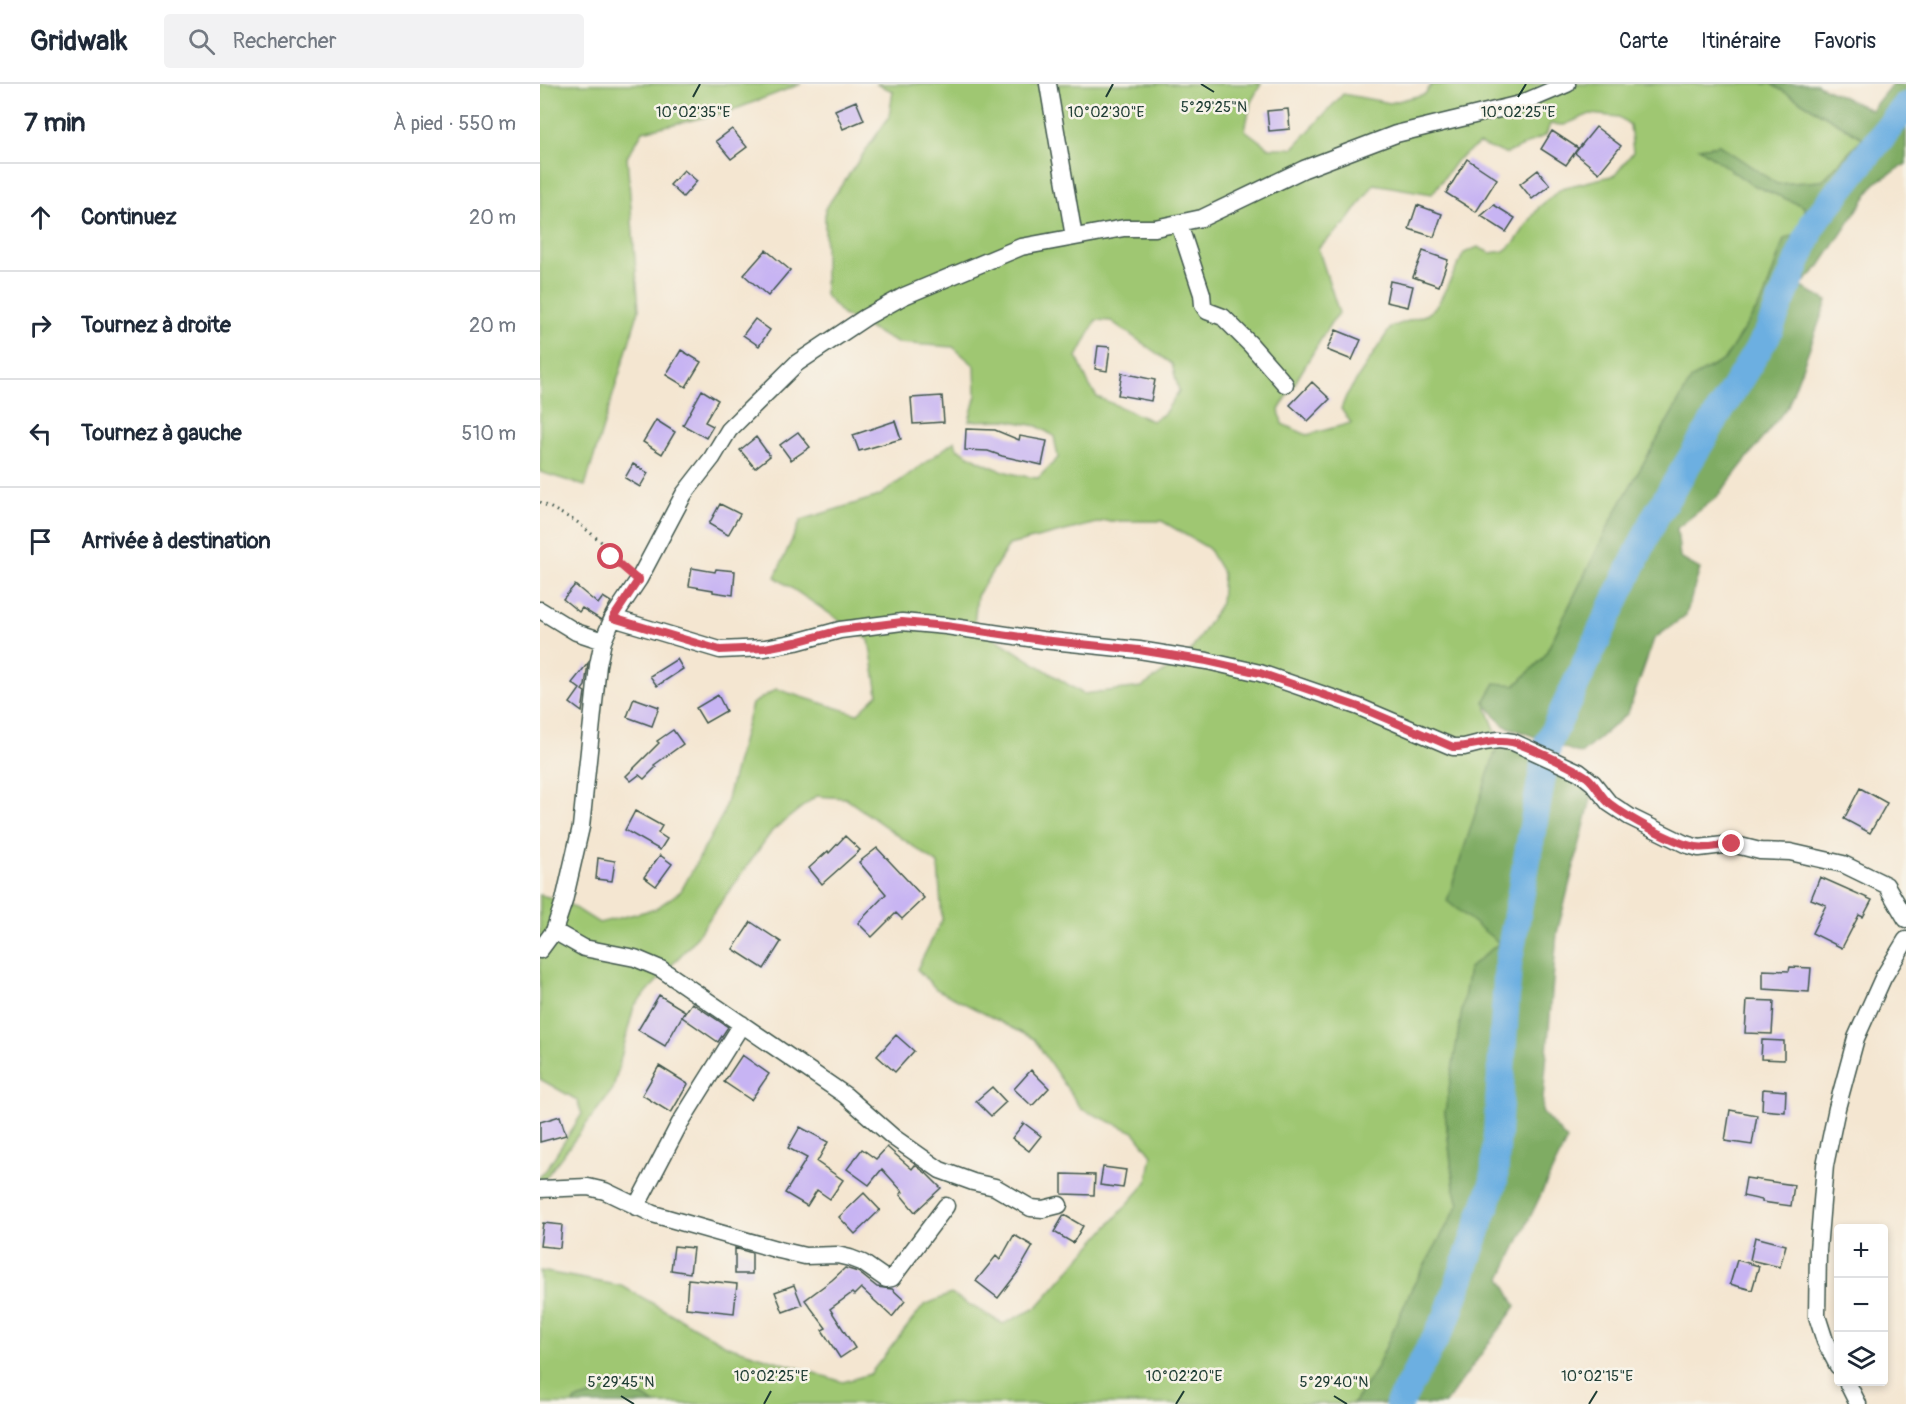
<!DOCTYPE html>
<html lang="fr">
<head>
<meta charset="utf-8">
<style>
	body { margin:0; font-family:Pangolin,sans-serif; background:#f2f2f3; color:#1f2937 }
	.controls { position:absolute; right:18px; bottom:18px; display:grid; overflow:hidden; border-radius:6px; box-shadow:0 3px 9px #0003 }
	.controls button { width:54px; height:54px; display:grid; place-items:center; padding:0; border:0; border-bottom:2px solid #e0e1e3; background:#fff; color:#1f2937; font:30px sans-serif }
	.stop { position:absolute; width:18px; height:18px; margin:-14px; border:4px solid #d1495b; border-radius:50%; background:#fff }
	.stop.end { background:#d1495b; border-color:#fff; box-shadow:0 2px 6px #0008 }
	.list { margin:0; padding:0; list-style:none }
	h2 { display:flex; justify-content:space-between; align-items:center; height:78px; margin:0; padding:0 24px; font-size:26px }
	h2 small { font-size:20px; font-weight:400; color:#747a83 }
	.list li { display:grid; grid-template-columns:39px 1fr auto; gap:18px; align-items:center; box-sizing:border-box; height:108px; padding:0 24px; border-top:2px solid #e0e1e3 }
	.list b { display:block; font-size:22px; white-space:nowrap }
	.list em { font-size:20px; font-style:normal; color:#747a83 }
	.icon { flex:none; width:33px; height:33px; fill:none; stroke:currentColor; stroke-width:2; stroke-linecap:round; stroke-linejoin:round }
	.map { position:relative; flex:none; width:1366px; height:1320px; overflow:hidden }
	header { display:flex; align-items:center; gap:36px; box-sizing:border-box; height:84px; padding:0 30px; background:#fff; border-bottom:2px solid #e0e1e3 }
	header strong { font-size:28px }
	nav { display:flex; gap:33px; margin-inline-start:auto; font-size:21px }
	.search { width:420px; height:54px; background:#f2f2f3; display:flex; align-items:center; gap:15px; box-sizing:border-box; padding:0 21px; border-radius:6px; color:#747a83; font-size:22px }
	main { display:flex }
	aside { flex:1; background:#fff }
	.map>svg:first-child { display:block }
	.green { fill:#9fc772; stroke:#5f8253; stroke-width:1.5; fill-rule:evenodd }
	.forest { fill:#7fac64; stroke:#4f744c; stroke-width:1.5 }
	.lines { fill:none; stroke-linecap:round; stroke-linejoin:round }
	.river { stroke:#6cafe1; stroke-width:28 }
	.building { fill:#c7b4f3 }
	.minor-casing { stroke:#3f564c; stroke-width:19 }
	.path { stroke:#3f564c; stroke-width:3; stroke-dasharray:1.5 4.5; stroke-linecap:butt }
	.minor { stroke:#fff; stroke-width:16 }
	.route { stroke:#d1495b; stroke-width:8 }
	.ticks { fill:none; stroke:#1f3d34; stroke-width:2 }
	.ticks-label { font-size:15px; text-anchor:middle; fill:#1f3d34; stroke:#f7f3e8; stroke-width:5; stroke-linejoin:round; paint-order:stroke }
</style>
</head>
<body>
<header>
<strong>Gridwalk</strong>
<div class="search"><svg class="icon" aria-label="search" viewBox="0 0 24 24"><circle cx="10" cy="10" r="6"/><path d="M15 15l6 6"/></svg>Rechercher</div>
<nav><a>Carte</a><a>Itinéraire</a><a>Favoris</a></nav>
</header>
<main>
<aside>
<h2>7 min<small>À pied · 550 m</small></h2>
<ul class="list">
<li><svg class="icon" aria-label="ahead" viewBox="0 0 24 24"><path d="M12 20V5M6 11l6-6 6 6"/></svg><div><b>Continuez</b></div><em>20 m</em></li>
<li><svg class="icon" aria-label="right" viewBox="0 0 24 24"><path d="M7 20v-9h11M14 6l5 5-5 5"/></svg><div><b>Tournez à droite</b></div><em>20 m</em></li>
<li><svg class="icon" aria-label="left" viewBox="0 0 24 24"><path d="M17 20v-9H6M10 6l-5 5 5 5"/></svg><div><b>Tournez à gauche</b></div><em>510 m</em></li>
<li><svg class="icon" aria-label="arrive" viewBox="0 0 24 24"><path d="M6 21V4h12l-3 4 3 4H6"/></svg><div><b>Arrivée à destination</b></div></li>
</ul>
</aside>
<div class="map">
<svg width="1366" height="1320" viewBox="0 0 1366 1320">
	<rect width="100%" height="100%" fill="#f7f3e8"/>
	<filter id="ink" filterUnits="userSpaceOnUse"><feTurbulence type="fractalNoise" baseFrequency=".0167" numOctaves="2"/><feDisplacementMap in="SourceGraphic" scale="12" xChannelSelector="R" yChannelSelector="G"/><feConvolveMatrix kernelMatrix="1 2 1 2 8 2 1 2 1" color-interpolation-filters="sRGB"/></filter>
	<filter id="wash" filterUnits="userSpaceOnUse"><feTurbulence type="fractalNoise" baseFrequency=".008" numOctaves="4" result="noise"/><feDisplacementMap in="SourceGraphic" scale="24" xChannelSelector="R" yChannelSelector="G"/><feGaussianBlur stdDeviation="1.35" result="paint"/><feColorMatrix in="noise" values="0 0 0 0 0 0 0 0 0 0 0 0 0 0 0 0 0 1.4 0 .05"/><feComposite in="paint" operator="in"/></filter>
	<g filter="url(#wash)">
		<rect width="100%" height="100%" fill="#f4e6d1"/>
		<!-- green -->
		<path class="green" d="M0,0H261L188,28L103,47L87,73L99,226L45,402L0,388Z
			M336,0H721L711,18L705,46L729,64H753L803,10L850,19L885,10L892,0H1231L1323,54L1282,97L1237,100L1179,61L1160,64L1211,100L1265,123L1264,148L1244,156L1224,214L1184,277L1152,294L1075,429L1004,573L976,601L944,617L959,656V859L905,1028L914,1103L919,1120L872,1204L835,1287L813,1320H115L102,1312L36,1316L34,1320H0V1187L82,1202L188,1262L303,1298L330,1290L384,1221L411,1210L463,1240L496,1224L607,1098L612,1071L594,1048L541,1025L494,955L396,905L377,885L402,836L398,780L305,714L276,712L232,747L152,859L94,922L73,1005L0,1101V1091L6,1086L42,1030L37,1016L0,995V811L24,817L59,839L115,825L141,807L183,730L212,620L236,605L317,630L338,610L329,556L235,493L261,436L339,412L415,357L417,364C444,381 466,391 498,394L518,374L514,352L497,342L466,336L429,337L436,311L435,282L413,263L357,259L303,231L285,211V125L349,33L353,7ZM1050,30L1079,33L1090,41L1093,68L1075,91L1022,104L999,123L975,158L964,167L950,169L938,163L924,169L898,220L888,230L851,243L806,312L801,325L811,339L767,351L742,340L739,326L790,240L799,229L778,164L807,138L834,100L892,110L917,76L939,60L966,70L1006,51L1010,40L1024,41ZM556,236L571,237L632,280L639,307L624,330L612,337L557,313L549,301L537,273ZM565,437H622L668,464L683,490L681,519L649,570L602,603L543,610L434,541L437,512L469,461Z"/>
		<!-- forest -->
		<path class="forest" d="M1231,0H1276L1331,26L1352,0H1366V80L1335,99L1280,182L1260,202L1287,217L1248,322L1177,413L1137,444L1140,474L1160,485L1146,531L1114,555L1088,629L1041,670L963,641L944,618L955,599L976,601L1004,573L1075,429L1152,294L1184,276L1224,214L1244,155L1264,148L1265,123L1211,100L1159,64L1179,61L1237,100L1282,97L1323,54Z
			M959,656L1015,681L1052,711L1017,849L1002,1028L1027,1056L961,1194L976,1222L905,1320H813L835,1287L872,1204L919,1120L914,1103L905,1028L929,884L959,859L907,817Z
			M75,1305L102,1312L115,1320H34L36,1316Z"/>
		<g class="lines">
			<!-- river -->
			<path class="river" d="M859,1320L907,1233L954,1097L968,881L1008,659L1115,433L1228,249L1274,138L1366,22"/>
		</g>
		<g id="blocks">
			<!-- building -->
			<path class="building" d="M316,17L324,36L303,45L295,26Z
				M748,25L750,45L729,47L727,27Z
				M1056,43L1081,62L1059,89L1035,69Z
				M192,45L207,63L191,75L176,57Z
				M1012,47L1038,64L1026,81L1001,65Z
				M927,75L957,95L936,128L906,109Z
				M144,86L157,97L143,113L130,101Z
				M998,86L1010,101L992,115L980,100Z
				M877,121L902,130L894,153L869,145Z
				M954,121L975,134L966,148L941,132Z
				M226,166L250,186L228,212L204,191Z
				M883,167L908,176L899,202L873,193Z
				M850,197L873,202L868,223L846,218Z
				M215,235L230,246L219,262L203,251Z
				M796,246L821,256L812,276L787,266Z
				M558,262L570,263L567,287L555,285Z
				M141,266L161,278L146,303L126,291Z
				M582,289L615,296L611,317L578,311Z
				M772,298L790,315L768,337L750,321Z
				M162,306L178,316L165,338L173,342L166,354L143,341Z
				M402,312L404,338L373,340L371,314Z
				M116,336L135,348L122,370L103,358Z
				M355,337L361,355L319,367L313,351Z
				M426,345L455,346L479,356L480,352L507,357L502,381L462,372L448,367L425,366Z
				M258,348L270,363L251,376L240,361Z
				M216,353L230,372L215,384L200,366Z
				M93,380L108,389L100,403L85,394Z
				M180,420L200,430L188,451L169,440Z
				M152,484L175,488L176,485L195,487L193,511L173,508V506L149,502Z
				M35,501L58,520L63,513L71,518L61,536L42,524L39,528L23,515Z
				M137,575L143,585L117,602L110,592Z
				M48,579L45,602L42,606L45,608L42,628L30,619L40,605L32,599Z
				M178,611L186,627L165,639L156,624Z
				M94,614L119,623L112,642L87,633Z
				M133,646L143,660L114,681L116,683L104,695L99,691L91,697L86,692L119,659L117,657Z
				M1320,704L1347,719L1330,749L1304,735Z
				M95,727L122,742L118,749L127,755L120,766L85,746Z
				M305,752L320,766L282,800L269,784L288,767L289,769Z
				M337,764L384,814L362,835L356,829L332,853L318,839L346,810L319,778Z
				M120,771L132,780L116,802L104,793Z
				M58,774L75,777L72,797L56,795Z
				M1280,793L1332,816L1323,833L1319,831L1302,864L1272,849L1286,821L1271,815Z
				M211,838L241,858L224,885L193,865Z
				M1250,883L1271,884L1269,908L1223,905V886L1249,887Z
				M119,911L145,927L125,962L98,946Z
				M1207,916L1234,917L1232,950L1205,949Z
				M152,919L188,943L178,958L142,933Z
				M356,951L374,967L355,988L337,972Z
				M1222,956L1244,957V976L1221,975Z
				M202,971L229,990L211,1016L184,998Z
				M119,982L148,1000L131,1029L102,1011Z
				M491,986L509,1004L492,1022L474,1005Z
				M452,1003L466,1018L451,1032L436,1017Z
				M1223,1005L1246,1007L1245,1028L1222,1026Z
				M1190,1026L1217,1031L1212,1061L1185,1057Z
				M20,1032L26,1051L0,1058V1038Z
				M484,1039L501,1052L489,1067L472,1054Z
				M260,1043L288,1058L277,1078L303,1096L290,1115L277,1106L267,1122L245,1109L267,1074L248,1064Z
				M347,1063L372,1085L375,1081L387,1090L401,1104L375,1128L360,1110L363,1108L342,1085L329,1101L307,1085L322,1065L336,1075Z
				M563,1083L586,1086L583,1104L560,1101Z
				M522,1090L555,1091L554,1111L522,1110Z
				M1206,1094L1254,1101L1251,1122L1222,1118V1116L1203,1112Z
				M324,1109L340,1126L315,1150L299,1133Z
				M524,1131L543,1142L533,1159L514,1148Z
				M3,1139L22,1141L20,1164L0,1162Z
				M474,1151L493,1162L478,1188L458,1214L436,1197L456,1172L460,1176Z
				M1215,1153L1246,1161L1240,1183L1210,1176Z
				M134,1162L153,1164L150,1189L131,1186Z
				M195,1164L212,1169V1190H195Z
				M1197,1176L1219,1182L1212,1206L1190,1200Z
				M305,1184L318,1188L337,1203L352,1205L365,1217L352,1233L321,1204L314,1211L312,1209L290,1225L315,1264L300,1274L282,1246L286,1244L265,1216L292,1196Z
				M148,1195L197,1200L194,1229L146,1224Z
				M254,1201L262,1221L243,1228L235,1208Z"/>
		</g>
	</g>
	<g filter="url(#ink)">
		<use href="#blocks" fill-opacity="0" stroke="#3f564c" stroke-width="1.5"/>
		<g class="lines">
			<defs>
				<path id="minor" d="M508,0L534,153
					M639,140L662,210L663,221L667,227L683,233L710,260L745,300
					M0,526L36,548L63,557
					M73,534L180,566L225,564L256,558L300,546L362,538L406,542L502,556L599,566L667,577L720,589L819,623L913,663H924L944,658L959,656L973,658L1039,688L1053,699L1069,719L1090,733L1145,760L1159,764L1192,760L1220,767L1250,768L1303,780L1346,801L1366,835
					M14,847L44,864L95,874L121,885L305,1011L353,1053L400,1086L433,1098L455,1103L491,1124L503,1125L519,1121
					M0,866L14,847L24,817L41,743L58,581L63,557L73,534L99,495L144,410L172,374L189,346L257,279L326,233L364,212L481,163L584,144H615L662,134L764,85L856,50L980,20L1027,0
					M0,1105L48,1103L65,1107L113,1130L239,1166L265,1172L297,1171L310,1174L323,1179L346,1195L352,1194L406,1122
					M96,1123L140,1039L202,940
					M1298,1282L1285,1257L1277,1232L1278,1166L1285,1081L1297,1024L1316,954L1343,894L1366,856
					M1307,1298L1318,1320"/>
			</defs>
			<!-- minor casing -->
			<use href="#minor" class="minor-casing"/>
			<!-- path -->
			<path class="path" d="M0,418L37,438L64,460L71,473L86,485"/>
			<!-- minor -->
			<use href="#minor" class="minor"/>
		</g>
	</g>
	<g class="lines" filter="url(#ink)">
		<!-- route -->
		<path class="route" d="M71,473L99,497V495L73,534L180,566L225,564L256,558L300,546L362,538L406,542L502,556L599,566L667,577L720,589L819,623L913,663C933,663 951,654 972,658C985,661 1035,684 1047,693C1056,700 1061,713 1070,720C1088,734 1134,759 1156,763C1167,765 1181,761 1192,760"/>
	</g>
	<!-- ticks -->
	<path class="ticks" d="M661,0L674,8M153,13L160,0M566,13L573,0M978,13L986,0M81,1312L94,1320M794,1312L807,1320M224,1320L231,1307M636,1320L644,1307M1049,1320L1057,1307"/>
	<g class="ticks-label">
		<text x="674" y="28">5°29'25"N</text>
		<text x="153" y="33">10°02'35"E</text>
		<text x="566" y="33">10°02'30"E</text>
		<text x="978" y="33">10°02'25"E</text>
		<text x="231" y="1297">10°02'25"E</text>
		<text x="644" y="1297">10°02'20"E</text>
		<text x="1057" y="1297">10°02'15"E</text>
		<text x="81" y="1303">5°29'45"N</text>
		<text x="794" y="1303">5°29'40"N</text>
	</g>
</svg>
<div class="controls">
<button>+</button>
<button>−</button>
<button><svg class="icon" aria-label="layers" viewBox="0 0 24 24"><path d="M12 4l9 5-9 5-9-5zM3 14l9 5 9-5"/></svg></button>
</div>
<div class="stop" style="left:71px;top:473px"></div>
<div class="stop end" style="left:1192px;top:760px"></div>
</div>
</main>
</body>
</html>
